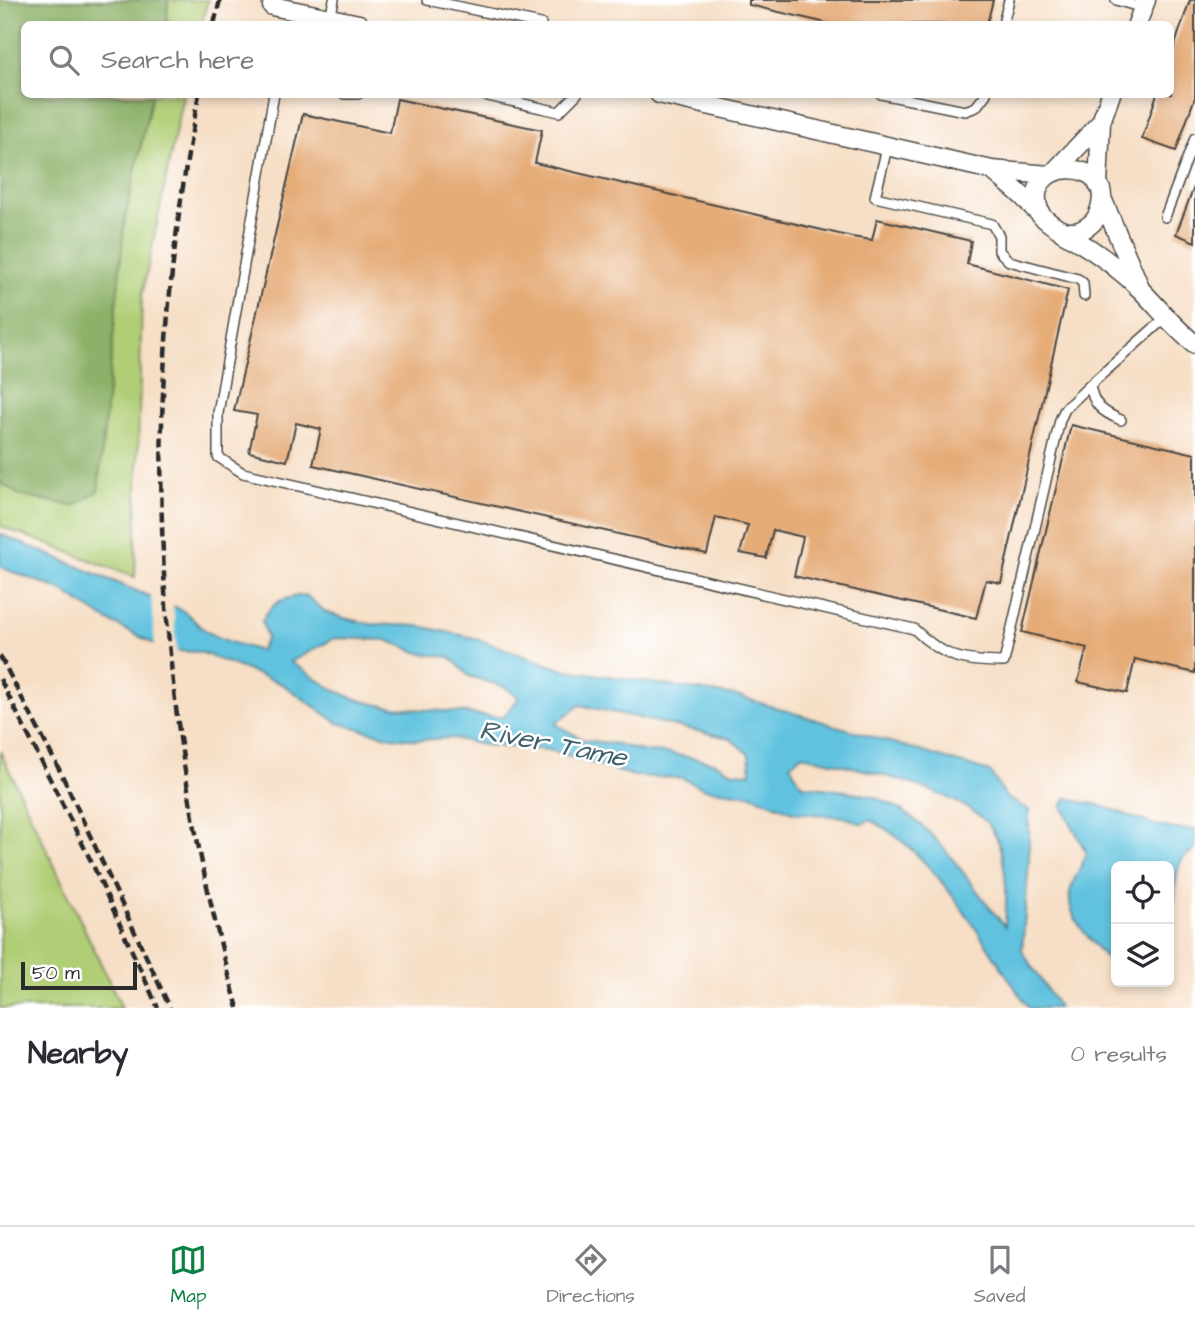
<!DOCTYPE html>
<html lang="en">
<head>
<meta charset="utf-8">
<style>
	body { margin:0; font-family:"Architects Daughter",sans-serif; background:#f7f7f7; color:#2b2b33 }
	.controls { position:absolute; right:21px; bottom:21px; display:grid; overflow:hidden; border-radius:10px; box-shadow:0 4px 10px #0003 }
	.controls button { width:63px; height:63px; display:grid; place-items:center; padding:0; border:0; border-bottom:2px solid #e1e1e2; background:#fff; color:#2b2b33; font:35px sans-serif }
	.scale { position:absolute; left:21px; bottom:18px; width:116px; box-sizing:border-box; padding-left:7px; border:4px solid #2b2b2b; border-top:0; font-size:19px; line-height:24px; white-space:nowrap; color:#2b2b2b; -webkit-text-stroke:5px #fff; paint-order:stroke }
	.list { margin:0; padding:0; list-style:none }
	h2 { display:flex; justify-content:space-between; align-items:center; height:91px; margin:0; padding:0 28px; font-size:30px }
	h2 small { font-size:23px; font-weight:400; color:#7c7c81 }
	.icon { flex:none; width:38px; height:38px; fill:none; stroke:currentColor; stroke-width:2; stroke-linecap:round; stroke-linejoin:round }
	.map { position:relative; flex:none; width:1195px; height:1008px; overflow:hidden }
	.search { position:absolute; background:#fff; box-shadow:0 4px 10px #0003; left:21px; right:21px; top:21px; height:77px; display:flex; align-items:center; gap:18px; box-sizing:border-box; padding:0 24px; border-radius:10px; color:#7c7c81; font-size:26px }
	.sheet { height:217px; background:#fff }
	nav { display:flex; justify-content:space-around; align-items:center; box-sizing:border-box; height:98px; border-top:2px solid #e1e1e2; background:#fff; font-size:19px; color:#7c7c81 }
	nav a { display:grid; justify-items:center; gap:4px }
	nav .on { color:#0b8043 }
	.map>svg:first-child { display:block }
	.green { fill:#b0ce76; stroke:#6e7c50; stroke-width:2 }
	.forest { fill:#8cb167; stroke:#5c6e49; stroke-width:2 }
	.water { fill:#61c2df; stroke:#467685; stroke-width:2; fill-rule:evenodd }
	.pier { fill:#f6dfc6 }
	.building { fill:#e5ac78 }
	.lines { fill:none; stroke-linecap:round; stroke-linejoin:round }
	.lane-casing { stroke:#494642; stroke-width:12 }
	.street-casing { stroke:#494642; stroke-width:21 }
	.lane { stroke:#fff; stroke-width:9 }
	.street { stroke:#fff; stroke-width:18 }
	.rail { stroke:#2b2b2b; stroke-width:4.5; stroke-dasharray:10 5; stroke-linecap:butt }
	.labels { text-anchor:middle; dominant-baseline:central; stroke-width:5; stroke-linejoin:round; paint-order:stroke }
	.water-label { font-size:28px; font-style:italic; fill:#3e606a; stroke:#fff }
</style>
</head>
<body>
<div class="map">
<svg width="1195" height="1008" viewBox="0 0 1195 1008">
	<rect width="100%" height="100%" fill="#fff"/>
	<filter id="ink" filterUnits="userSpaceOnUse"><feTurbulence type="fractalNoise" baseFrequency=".0143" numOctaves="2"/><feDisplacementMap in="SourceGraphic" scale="14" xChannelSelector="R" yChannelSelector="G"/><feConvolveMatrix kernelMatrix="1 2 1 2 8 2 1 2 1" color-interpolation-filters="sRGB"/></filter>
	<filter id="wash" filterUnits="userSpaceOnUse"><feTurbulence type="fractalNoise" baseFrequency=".00686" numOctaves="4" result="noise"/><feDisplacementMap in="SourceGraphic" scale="28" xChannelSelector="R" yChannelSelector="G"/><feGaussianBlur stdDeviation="1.57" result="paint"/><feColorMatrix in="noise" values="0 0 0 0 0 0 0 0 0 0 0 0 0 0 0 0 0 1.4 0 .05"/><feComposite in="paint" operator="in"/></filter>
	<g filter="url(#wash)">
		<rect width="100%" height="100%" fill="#f6dfc6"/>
		<!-- green -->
		<path class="green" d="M0,0H208L201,24H24V94L183,95L142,296L135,577L0,526Z
			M0,751L122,1008H0Z"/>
		<!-- forest -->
		<path class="forest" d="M0,0H168L167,24H24V94L152,95L125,218L98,491L74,506L21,496L0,482Z"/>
		<!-- water -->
		<path class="water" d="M0,534L175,607C191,614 190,618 202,628C218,640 241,645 260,651L267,638L262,621C272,601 285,597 306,595L325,612L344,618L370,624L419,626L474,638L561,669L737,696L990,772L1006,797L1029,810V861L1022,951L1059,1008H1029C986,949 935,849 869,820L862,824L844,817L793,812L752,795L705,789L682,778L634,776L549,750L483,745L453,738L418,740L391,737L338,723L282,684L200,652L176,651L154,644L103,618L61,590L0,567ZM335,638L386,640L423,654L450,657L469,676L505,687L519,698L503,717C486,717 471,713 454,712C414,708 373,710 337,691C321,683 306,671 290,662ZM580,705L729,738L749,754L751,773L733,772L713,762L667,753L645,752L617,744L584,740L555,724ZM801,755C845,765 971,791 993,831C1008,859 1007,895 1005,926C965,881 934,816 871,796C849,790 825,789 802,785L790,765Z
			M1067,797C1079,804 1086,801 1098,805C1131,814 1160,833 1195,829V850C1167,860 1181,898 1169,919V866H1116V965L1110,964C1097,945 1066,920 1070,893C1072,879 1083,867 1086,852L1062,806Z"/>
		<!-- pier -->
		<path class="pier" d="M151,593L173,602L177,655L155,648Z"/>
		<g id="blocks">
			<!-- building -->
			<path class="building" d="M749,0H993L987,24H831L749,5Z
				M1190,0H1195V97L1176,151L1142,139L1157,94H1171V56Z
				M397,99L542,130L535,163L852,237L872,240L877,219L971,241L967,264L1068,290L1001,583L986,580L976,618L794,576L803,537L773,530L766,558L740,553L748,525L716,517L707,554L313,465L321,429L296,423L287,461L249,452L257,415L234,411L303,114L390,133Z
				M1194,187L1195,188V242L1176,234Z
				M1071,425L1195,454V673L1135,659L1127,693L1078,682L1087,648L1022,632Z"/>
		</g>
	</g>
	<g filter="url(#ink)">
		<use href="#blocks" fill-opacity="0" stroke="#494642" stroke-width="2"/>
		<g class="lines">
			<defs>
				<path id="lane" d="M427,0L541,24
					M1116,0L1143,8
					M330,18L334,0
					M1003,24L1009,0
					M274,94L218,413V457L243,473L914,629C944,658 963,662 1004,662L1060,420L1065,409L1090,385
					M344,94H358
					M479,94L559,112L577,94
					M881,94L965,111L976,107L986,94
					M887,148L875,197L992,224L999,236V251L1009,261L1078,279L1083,283L1084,296
					M1165,217L1195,138
					M1121,420C1102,412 1093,405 1090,385L1165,318"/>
				<path id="street" d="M272,6L359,24
					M1137,24L1146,0
					M659,94L992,170L1049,175
					M992,170C1002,179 1013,187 1022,196C1042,215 1066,251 1095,220C1131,153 1011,153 1042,217
					M1055,171L1101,122
					M1098,185L1101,122L1111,94
					M1102,198L1139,285
					M1062,232C1091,248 1117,266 1141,290C1159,308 1174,328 1195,344"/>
			</defs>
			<!-- lane casing -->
			<use href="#lane" class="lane-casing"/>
			<!-- street casing -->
			<use href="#street" class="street-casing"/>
			<!-- lane -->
			<use href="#lane" class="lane"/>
			<!-- street -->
			<use href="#street" class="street"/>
			<!-- rail -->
			<path class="rail" d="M214,24L220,0
				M199,94C138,404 151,705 238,1008
				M0,656L61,773L170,1008
				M0,679L91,861L158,1008"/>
		</g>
	</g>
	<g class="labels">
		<!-- water labels -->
		<g class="water-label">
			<text transform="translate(553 744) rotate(11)">River Tame</text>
		</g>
	</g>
</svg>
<div class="controls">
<button><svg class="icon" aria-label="locate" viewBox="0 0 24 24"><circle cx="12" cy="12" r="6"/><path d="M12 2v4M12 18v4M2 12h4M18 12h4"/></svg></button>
<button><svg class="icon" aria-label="layers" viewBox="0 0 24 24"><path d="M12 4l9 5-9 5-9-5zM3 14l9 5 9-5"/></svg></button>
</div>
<div class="scale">50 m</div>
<div class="search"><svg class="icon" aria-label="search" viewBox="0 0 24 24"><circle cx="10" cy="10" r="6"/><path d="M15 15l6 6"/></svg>Search here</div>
</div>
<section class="sheet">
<h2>Nearby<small>0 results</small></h2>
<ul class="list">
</ul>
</section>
<nav>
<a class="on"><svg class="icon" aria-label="map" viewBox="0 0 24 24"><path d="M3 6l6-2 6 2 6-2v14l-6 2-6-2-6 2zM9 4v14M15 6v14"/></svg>Map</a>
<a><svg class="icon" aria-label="directions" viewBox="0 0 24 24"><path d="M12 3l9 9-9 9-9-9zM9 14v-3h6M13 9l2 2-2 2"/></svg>Directions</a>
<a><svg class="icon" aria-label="saved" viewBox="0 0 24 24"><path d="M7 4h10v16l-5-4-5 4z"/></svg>Saved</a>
</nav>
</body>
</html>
